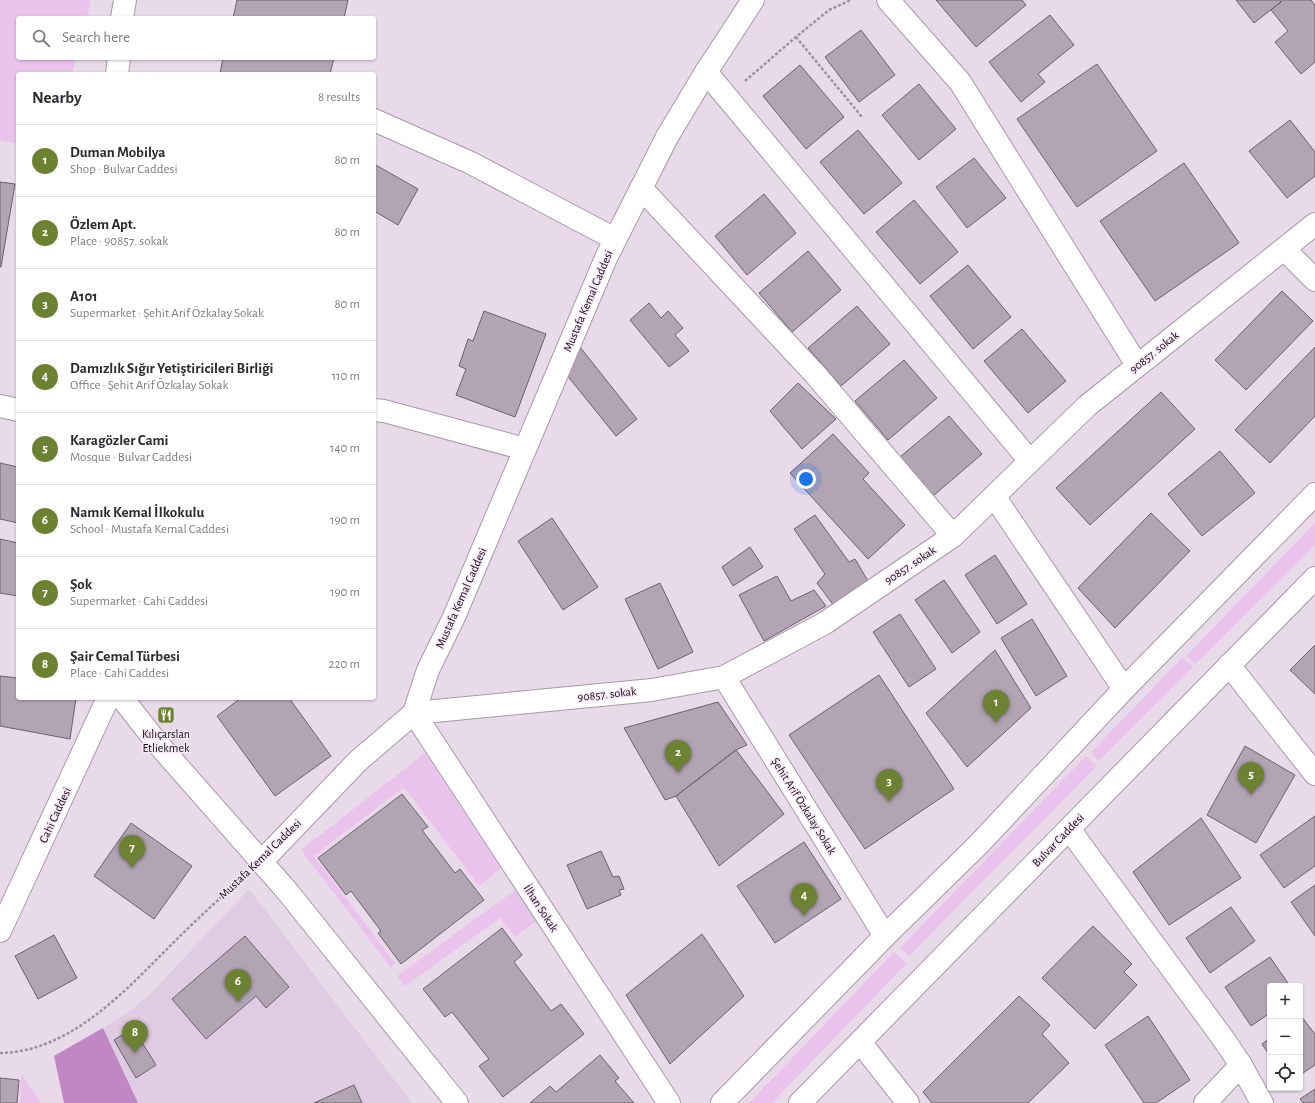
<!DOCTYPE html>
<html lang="en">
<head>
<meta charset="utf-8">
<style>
	body { margin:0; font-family:"Alegreya Sans",sans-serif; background:#f2f2f3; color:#2b2b33 }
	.controls { position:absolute; right:12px; bottom:12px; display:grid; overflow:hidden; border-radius:4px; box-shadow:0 1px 3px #0004 }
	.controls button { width:36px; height:36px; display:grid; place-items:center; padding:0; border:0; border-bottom:1px solid #e1e1e2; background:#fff; color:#2b2b33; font:20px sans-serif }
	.you { position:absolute; left:806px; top:479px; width:14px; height:14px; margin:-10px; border:3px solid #fff; border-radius:50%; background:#1a73e8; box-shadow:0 0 0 6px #1a73e833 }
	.badge { display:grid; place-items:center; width:26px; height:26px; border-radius:50%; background:#6d8132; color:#fff; font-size:13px; font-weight:700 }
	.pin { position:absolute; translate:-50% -33px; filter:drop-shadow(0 1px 2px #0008) }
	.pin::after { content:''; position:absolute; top:21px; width:14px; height:12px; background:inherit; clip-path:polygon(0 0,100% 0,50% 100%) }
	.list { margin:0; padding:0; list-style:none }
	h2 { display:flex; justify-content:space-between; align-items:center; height:52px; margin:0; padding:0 16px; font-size:17px }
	h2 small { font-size:13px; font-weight:400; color:#7c7c81 }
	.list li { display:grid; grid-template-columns:26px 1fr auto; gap:12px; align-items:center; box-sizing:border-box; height:72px; padding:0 16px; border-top:1px solid #e1e1e2 }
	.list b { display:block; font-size:15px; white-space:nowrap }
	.list p { margin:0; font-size:13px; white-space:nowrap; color:#7c7c81 }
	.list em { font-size:13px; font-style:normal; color:#7c7c81 }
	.icon { flex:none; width:22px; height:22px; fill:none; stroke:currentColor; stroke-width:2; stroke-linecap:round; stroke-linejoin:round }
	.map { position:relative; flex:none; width:1315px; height:1103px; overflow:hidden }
	.search { position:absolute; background:#fff; box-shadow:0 1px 3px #0004; left:16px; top:16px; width:360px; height:44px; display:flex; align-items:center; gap:10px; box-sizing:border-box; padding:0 14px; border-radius:4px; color:#7c7c81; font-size:15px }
	.panel { position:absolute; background:#fff; box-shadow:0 1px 3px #0004; left:16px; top:72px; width:360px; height:628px; border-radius:4px }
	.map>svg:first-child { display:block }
	.built { fill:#e0cce2 }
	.green { fill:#eac3ed }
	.forest { fill:#bf88c4 }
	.building { fill:#b2a4b3; stroke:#6d606e }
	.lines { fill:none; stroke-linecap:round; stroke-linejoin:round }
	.street-casing { stroke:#a799a8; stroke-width:24 }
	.secondary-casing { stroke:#a799a8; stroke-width:24 }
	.path { stroke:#9c919d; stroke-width:2.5; stroke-dasharray:3 2; stroke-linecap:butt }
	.street { stroke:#fff; stroke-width:22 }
	.secondary { stroke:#fff; stroke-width:22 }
	.labels { text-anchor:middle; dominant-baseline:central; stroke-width:3; stroke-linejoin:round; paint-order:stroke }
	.street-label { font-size:12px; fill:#110c12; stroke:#f7e7f7 }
	.poi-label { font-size:12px; fill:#110c12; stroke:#f7e7f7 }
</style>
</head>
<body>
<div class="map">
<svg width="1315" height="1103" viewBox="0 0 1315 1103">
	<rect width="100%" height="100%" fill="#e9daea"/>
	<!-- built -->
	<path class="built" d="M249,889L412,1103H64L54,1056L103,1028L130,1011L151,993Z"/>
	<!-- green -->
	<path class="green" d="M0,0H91L87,18H18V58H76L72,74H18V144L0,140Z
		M1315,523V545L1195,664L1186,656Z
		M1182,658L1193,667L1098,761L1091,752Z
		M425,753L501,868L479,886L404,787L314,856L395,963L391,968L301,850Z
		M1086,756L1097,766L909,956L900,948Z
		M515,890L536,921L515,937L500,918L405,986L397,976Z
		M894,952L907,963L772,1103H749Z
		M21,1074L38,1098L40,1103H20Z"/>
	<!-- forest -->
	<path class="forest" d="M103,1028L138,1103H64L54,1056Z"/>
	<!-- building -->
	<path class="building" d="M237,0H348L344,18H233Z
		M936,0H1022L1026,5L976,47Z
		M1236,0H1280L1281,2L1254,23Z
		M1283,0H1311L1315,5V62L1301,74L1275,42L1288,31L1271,10Z
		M1050,15L1074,45L1038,74L1045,82L1021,102L989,62Z
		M861,30L895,75L859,102L825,57Z
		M223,58H334L330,74H225L220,73Z
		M1097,64L1157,151L1077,207L1017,119Z
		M800,65L844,117L806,149L763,96Z
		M919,84L956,129L919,160L882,115Z
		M1290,120L1315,152V176L1287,198L1249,151Z
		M858,130L902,183L864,214L820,162Z
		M974,158L1006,198L967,228L936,187Z
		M1184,163L1239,243L1155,301L1100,221Z
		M374,164L418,189L398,225L374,211Z
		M0,182L15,184L1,267H0Z
		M764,194L796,233L747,275L715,236Z
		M914,200L958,252L920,284L876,232Z
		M808,251L841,290L792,332L759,293Z
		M968,265L1011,317L973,349L930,296Z
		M1282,291L1313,321L1246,390L1215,360Z
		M649,303L661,318L668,311L683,328L675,335L689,351L669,367L630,320Z
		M857,306L890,344L841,386L808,348Z
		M484,311L546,334L515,417L456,395L466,369L459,366L468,339L473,341Z
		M1022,329L1066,381L1028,413L984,361Z
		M580,347L637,419L616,436L566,374Z
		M1315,347V416L1270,463L1235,430Z
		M904,360L937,398L888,440L855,401Z
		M798,383L836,419L802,449L770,411Z
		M1161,392L1195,429L1090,525L1056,488Z
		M949,416L982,454L933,496L900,457Z
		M833,434L869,473L863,479L905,525L868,559L790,473Z
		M1220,451L1255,493L1202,536L1168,494Z
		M0,463L18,467V523L0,519Z
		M1151,513L1190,551L1115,628L1078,588Z
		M815,515L849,562L855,559L868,581L834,606L817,583L825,574L794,529Z
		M552,518L598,587L563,610L518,541Z
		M0,539L18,543V596L0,593Z
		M750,547L763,567L733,586L722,567Z
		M995,555L1027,604L997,624L965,575Z
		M777,576L791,601L814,590L826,606L764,641L739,595Z
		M944,580L980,632L952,653L915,600Z
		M660,583L693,652L658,669L625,599Z
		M900,614L936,669L909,687L873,632Z
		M1032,619L1067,676L1036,696L1001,638Z
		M1315,645V694L1290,670Z
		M995,650L1031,708L967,767L926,713Z
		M879,675L954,789L865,849L789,735Z
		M0,676L18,678V698H76L70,739L0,726Z
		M241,698H289L331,756L275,796L217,716Z
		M718,702L747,745L736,750L676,796L665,800L624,728Z
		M1245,746L1295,775L1256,843L1207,815Z
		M736,750L784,814L719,866L676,796Z
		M402,794L428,827L422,830L455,873L460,869L484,900L401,964L378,933L381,931L351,891L346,895L318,858Z
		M1315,816V866L1284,888L1260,855Z
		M1201,818L1241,878L1169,925L1133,872Z
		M131,823L192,866L154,919L94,876Z
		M804,842L841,899L775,943L737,886Z
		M601,851L613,877L619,876L624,889L619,890L621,895L587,909L567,865Z
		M1315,885V936L1291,902Z
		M1231,907L1255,941L1210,973L1186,938Z
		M1093,926L1132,964L1124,972L1137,985L1095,1029L1042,978Z
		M502,928L522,955L514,962L551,1011L561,1004L584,1034L503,1097L479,1066L489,1059L452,1012L445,1017L423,989Z
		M702,934L744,996L670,1064L626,995Z
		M54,935L77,978L38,999L15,956Z
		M245,936L289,987L266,1008L256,996L206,1039L172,999Z
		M1270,957L1290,986H1270V1013L1251,1026L1225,987Z
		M1019,996L1050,1025L1042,1034L1069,1063L1028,1103H932L923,1092Z
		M1148,1016L1190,1080L1156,1103H1144L1105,1045Z
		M1301,1016L1315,1034V1065L1300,1075V1017Z
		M133,1028L156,1065L136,1078L114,1040Z
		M1270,1038V1056L1262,1044Z
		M600,1055L619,1078L615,1081L634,1103H530L550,1086L556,1092Z
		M0,1078L19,1080L17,1103H0Z
		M354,1085L362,1103H314Z
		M1315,1089V1103H1303L1300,1099Z"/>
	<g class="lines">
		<defs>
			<path id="street" d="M888,0L960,82L1137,365
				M706,72L1030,461
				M374,120L471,163L615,239
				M641,188L815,374L953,536
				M1284,249L1315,280
				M374,410L384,411L525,449
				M994,496L1124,689
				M1229,665L1315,774
				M724,677L885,936
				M122,698L158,744L287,891L457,1103
				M1069,829L1222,1037L1241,1065L1262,1103
				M860,1042L908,1103
				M669,1103L414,713L652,690L724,677L825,623L953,536L1087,406L1315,224
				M1205,1103L1241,1065"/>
			<path id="secondary" d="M122,18L125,0
				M117,74L119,58
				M0,406L18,410
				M261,862L359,760L414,713L428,670L454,617L606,258L667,137L706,72L753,0
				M0,931L108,698
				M722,1103L885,936L979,844L1124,689L1315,494
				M800,1103L1315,578"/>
		</defs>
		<!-- street casing -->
		<use href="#street" class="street-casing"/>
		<!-- secondary casing -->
		<use href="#secondary" class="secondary-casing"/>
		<!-- path -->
		<path class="path" d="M796,37L862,117
			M745,81L796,37L829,10L851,0
			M0,1053C70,1052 125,991 171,945C194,922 218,900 242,878"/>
		<!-- street -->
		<use href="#street" class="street"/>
		<!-- secondary -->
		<use href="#secondary" class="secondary"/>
	</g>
	<!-- icons -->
	<defs>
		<symbol id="restaurant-square" viewBox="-11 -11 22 22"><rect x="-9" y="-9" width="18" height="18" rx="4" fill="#6d8132" stroke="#f7e7f7"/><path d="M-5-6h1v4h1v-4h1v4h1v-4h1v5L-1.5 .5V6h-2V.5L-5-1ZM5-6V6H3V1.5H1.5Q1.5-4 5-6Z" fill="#fff"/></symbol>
	</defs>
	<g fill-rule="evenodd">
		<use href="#restaurant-square" x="156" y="705" width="20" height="20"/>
	</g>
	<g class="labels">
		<!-- street labels -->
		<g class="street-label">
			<text transform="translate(588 301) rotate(-67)">Mustafa Kemal Caddesi</text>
			<text transform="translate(1154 352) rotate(-39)">90857. sokak</text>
			<text transform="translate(910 565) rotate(-34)">90857. sokak</text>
			<text transform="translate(461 598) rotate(-66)">Mustafa Kemal Caddesi</text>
			<text transform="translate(607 694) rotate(-6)">90857. sokak</text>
			<text transform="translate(804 806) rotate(58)">Şehit Arif Özkalay Sokak</text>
			<text transform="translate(55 815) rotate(-65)">Cahi Caddesi</text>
			<text transform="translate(1058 840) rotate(-46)">Bulvar Caddesi</text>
			<text transform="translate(260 859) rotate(-44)">Mustafa Kemal Caddesi</text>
			<text transform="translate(541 908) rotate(57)">İlhan Sokak</text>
		</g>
		<!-- poi labels -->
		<g class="poi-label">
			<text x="166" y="734">Kılıçarslan<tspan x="166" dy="14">Etliekmek</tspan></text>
		</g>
	</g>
</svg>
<div class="controls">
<button>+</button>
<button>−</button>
<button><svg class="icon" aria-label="locate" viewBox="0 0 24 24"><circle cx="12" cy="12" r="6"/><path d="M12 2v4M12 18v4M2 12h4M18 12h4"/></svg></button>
</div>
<div class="you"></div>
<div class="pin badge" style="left:996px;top:723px">1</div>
<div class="pin badge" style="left:678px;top:773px">2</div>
<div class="pin badge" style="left:889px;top:802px">3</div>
<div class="pin badge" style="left:804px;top:916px">4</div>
<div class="pin badge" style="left:1251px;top:795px">5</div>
<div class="pin badge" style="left:238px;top:1002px">6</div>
<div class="pin badge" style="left:132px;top:868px">7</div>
<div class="pin badge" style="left:135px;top:1053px">8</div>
<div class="search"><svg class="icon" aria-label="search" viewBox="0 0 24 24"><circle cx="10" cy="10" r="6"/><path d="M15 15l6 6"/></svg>Search here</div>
<section class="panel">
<h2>Nearby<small>8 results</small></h2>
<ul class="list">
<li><span class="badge">1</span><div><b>Duman Mobilya</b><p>Shop · Bulvar Caddesi</p></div><em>80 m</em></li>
<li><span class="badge">2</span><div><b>Özlem Apt.</b><p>Place · 90857. sokak</p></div><em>80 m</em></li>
<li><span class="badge">3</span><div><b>A101</b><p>Supermarket · Şehit Arif Özkalay Sokak</p></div><em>80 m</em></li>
<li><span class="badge">4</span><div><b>Damızlık Sığır Yetiştiricileri Birliği</b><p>Office · Şehit Arif Özkalay Sokak</p></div><em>110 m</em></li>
<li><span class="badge">5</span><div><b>Karagözler Cami</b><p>Mosque · Bulvar Caddesi</p></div><em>140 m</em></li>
<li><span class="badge">6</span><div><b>Namık Kemal İlkokulu</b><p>School · Mustafa Kemal Caddesi</p></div><em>190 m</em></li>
<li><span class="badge">7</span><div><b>Şok</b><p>Supermarket · Cahi Caddesi</p></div><em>190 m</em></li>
<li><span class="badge">8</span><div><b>Şair Cemal Türbesi</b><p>Place · Cahi Caddesi</p></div><em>220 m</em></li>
</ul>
</section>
</div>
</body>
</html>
